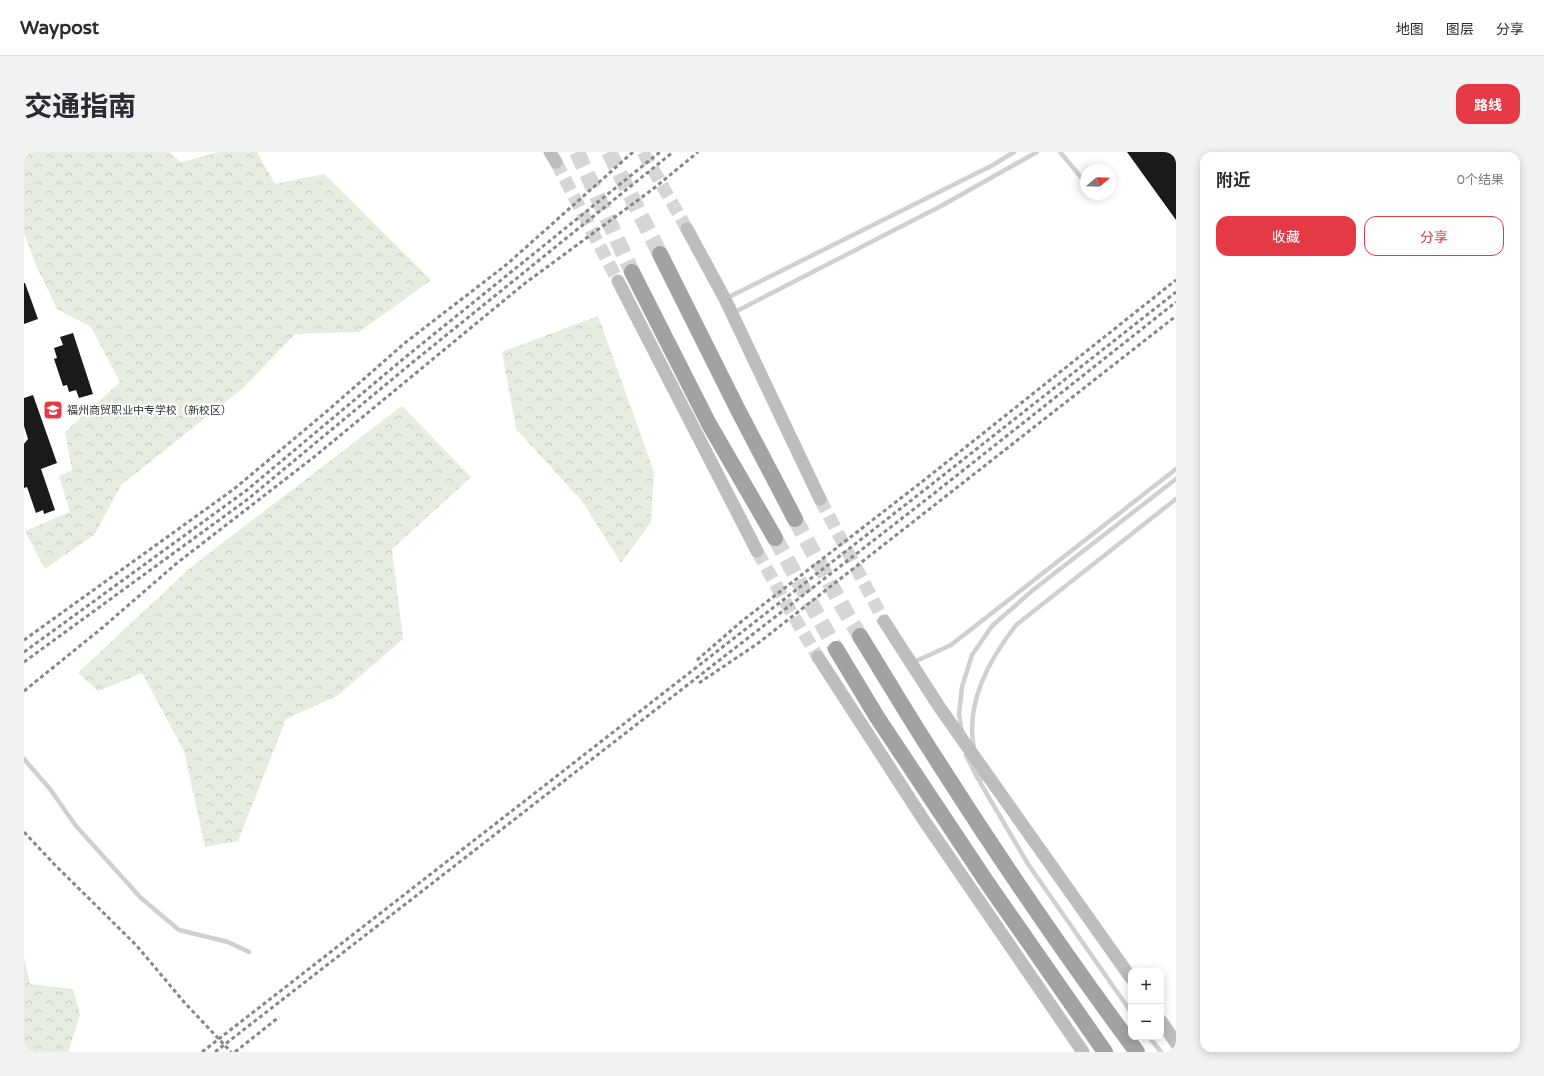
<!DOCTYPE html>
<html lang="zh">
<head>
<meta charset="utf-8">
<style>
	body { margin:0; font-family:"Varela Round","Noto Sans SC",sans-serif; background:#f2f2f3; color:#2b2b33 }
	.controls { position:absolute; right:12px; bottom:12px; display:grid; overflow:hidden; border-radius:8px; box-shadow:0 2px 10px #0003 }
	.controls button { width:36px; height:36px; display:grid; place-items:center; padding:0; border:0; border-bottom:1px solid #e1e1e2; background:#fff; color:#2b2b33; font:20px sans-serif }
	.compass { position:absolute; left:1056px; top:12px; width:36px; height:36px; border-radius:50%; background:#fff; box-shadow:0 2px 10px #0003; rotate:71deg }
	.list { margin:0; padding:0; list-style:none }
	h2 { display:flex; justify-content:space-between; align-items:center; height:52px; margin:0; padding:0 16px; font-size:17px }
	h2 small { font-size:13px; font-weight:400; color:#7c7c81 }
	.actions { display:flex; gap:8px; padding:12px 16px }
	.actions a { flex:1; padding:9px 0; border:1px solid #e63946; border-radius:12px; text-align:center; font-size:14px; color:#e63946 }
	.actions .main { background:#e63946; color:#fff }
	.map { position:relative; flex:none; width:1152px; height:900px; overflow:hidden; border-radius:12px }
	header { display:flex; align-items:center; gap:24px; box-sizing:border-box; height:56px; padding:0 20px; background:#fff; border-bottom:1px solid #e1e1e2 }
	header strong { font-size:19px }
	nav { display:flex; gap:22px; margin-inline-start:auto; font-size:14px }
	.intro { display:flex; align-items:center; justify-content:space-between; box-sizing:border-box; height:96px; padding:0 24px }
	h1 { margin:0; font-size:28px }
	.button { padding:10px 18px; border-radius:12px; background:#e63946; color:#fff; font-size:14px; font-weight:700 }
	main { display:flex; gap:24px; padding:0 24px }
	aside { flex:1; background:#fff; border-radius:12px; box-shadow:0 2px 10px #0003 }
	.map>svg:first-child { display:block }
	.forest { fill:url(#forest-crowns) }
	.building { fill:#1a1a1a }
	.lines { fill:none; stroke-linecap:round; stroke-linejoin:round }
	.secondary-tunnel { stroke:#d6d6d6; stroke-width:13; stroke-dasharray:13 6; stroke-linecap:butt }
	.trunk-tunnel { stroke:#d6d6d6; stroke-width:16; stroke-dasharray:16 8; stroke-linecap:butt }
	.service { stroke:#d0d0d0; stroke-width:4.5 }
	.secondary { stroke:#bdbdbd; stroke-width:13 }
	.trunk { stroke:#a2a2a2; stroke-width:16 }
	.rail { stroke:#888; stroke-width:3; stroke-dasharray:4 3; stroke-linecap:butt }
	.labels { text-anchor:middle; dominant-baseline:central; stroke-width:4; stroke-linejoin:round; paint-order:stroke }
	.poi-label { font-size:11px; fill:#333; stroke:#fff; text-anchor:start }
</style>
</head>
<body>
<header>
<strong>Waypost</strong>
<nav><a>地图</a><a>图层</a><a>分享</a></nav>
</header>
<div class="intro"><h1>交通指南</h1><a class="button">路线</a></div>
<main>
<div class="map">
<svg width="1152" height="900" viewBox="0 0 1152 900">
	<defs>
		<pattern id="forest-crowns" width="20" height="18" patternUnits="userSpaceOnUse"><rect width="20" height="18" fill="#e6ecdf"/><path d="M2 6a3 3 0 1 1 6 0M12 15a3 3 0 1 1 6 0" fill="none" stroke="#c6cbc0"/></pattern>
	</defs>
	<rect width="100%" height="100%" fill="#fff"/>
	<!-- forest -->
	<path class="forest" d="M0,0H145L157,10L196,0H233L251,32L300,22L407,128L335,180L271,182L220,235L97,333L71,382L21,417L1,379L46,360L35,324L48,318L41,280L96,230L67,175L33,157L11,111L0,81Z
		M574,164L630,320L627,370L597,411L558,349L492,277L478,200Z
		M378,254L447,325L368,397L379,487L313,544L262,567L214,689L181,695L160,599L118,521L74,539L54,521L167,415Z
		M0,806L6,832L49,837L56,863L44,900H0Z"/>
	<!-- building -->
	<path class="building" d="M1103,0H1152V68Z
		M0,131H1L14,167L0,172Z
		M49,181L69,242L55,246L52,238L45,240L43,233L39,234L30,207L33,206L30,196L39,193L36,185Z
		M9,243L33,311L17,317L31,358L20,362L19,358L12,361L3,335L0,336V292L4,287L0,274V246Z"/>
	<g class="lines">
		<!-- secondary-tunnel -->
		<path class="secondary-tunnel" d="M619,0L663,77
			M532,10L594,129
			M796,347L860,469
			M733,399L763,453L794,505"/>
		<!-- trunk-tunnel -->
		<path class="trunk-tunnel" d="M553,0L608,120
			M585,0L636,102
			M771,367L821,459L836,484
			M751,386L812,497"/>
		<!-- service -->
		<path class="service" d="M1036,0L1062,31
			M703,146L969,13L990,0
			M709,161L917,54L1013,0
			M888,511L927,493L1152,317
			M938,580L935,562L938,535L948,503L968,474L1009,438L1152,327
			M950,597C941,551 965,508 992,473L1152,347
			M942,603L954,627
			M0,607L26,637L52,674L117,746L155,778L204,790L225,800
			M954,617L957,632L1004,712L1107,860
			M1125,885L1137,900"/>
		<!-- secondary -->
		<path class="secondary" d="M526,0L532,10
			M663,77L701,147L796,347
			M594,129L733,399
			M860,469L916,556L1107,826
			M794,505L899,667L1059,900
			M1137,869L1152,891"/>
		<!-- trunk -->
		<path class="trunk" d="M636,102L713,256L771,367
			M608,120L685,272L751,386
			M836,484C862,526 887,569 914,610C977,709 1043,806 1113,900
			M812,497L853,565L962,729L1081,900"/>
		<!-- rail -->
		<path class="rail" d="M0,488L210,337L302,260L382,190L482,113L609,0
			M0,500L223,338L384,203L636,0
			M673,508L718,469L899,329L1152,128
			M0,510L224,347L389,210L649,0
			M675,531L733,492L1152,164
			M0,539L78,476L153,411L290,305L500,132L629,37L674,0
			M0,680L30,712L113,794L160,850L207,900
			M178,900L903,336L1152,140
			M191,900L908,343L1152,150
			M211,900L255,865"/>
	</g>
	<!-- icons -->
	<defs>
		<symbol id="school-square" viewBox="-11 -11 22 22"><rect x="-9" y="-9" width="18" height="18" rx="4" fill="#e63946" stroke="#fff"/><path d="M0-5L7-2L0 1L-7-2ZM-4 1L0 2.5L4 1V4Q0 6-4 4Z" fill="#fff"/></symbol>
	</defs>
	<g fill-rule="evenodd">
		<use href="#school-square" x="18" y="247" width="22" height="22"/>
	</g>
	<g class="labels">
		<!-- poi labels -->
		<g class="poi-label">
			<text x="43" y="258">福州商贸职业中专学校（新校区）</text>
		</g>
	</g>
</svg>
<div class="controls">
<button>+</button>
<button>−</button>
</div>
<svg class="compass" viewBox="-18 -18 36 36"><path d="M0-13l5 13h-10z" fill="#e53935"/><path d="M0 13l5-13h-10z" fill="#7c7c81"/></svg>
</div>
<aside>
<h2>附近<small>0个结果</small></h2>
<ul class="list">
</ul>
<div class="actions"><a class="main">收藏</a><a>分享</a></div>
</aside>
</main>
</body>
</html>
